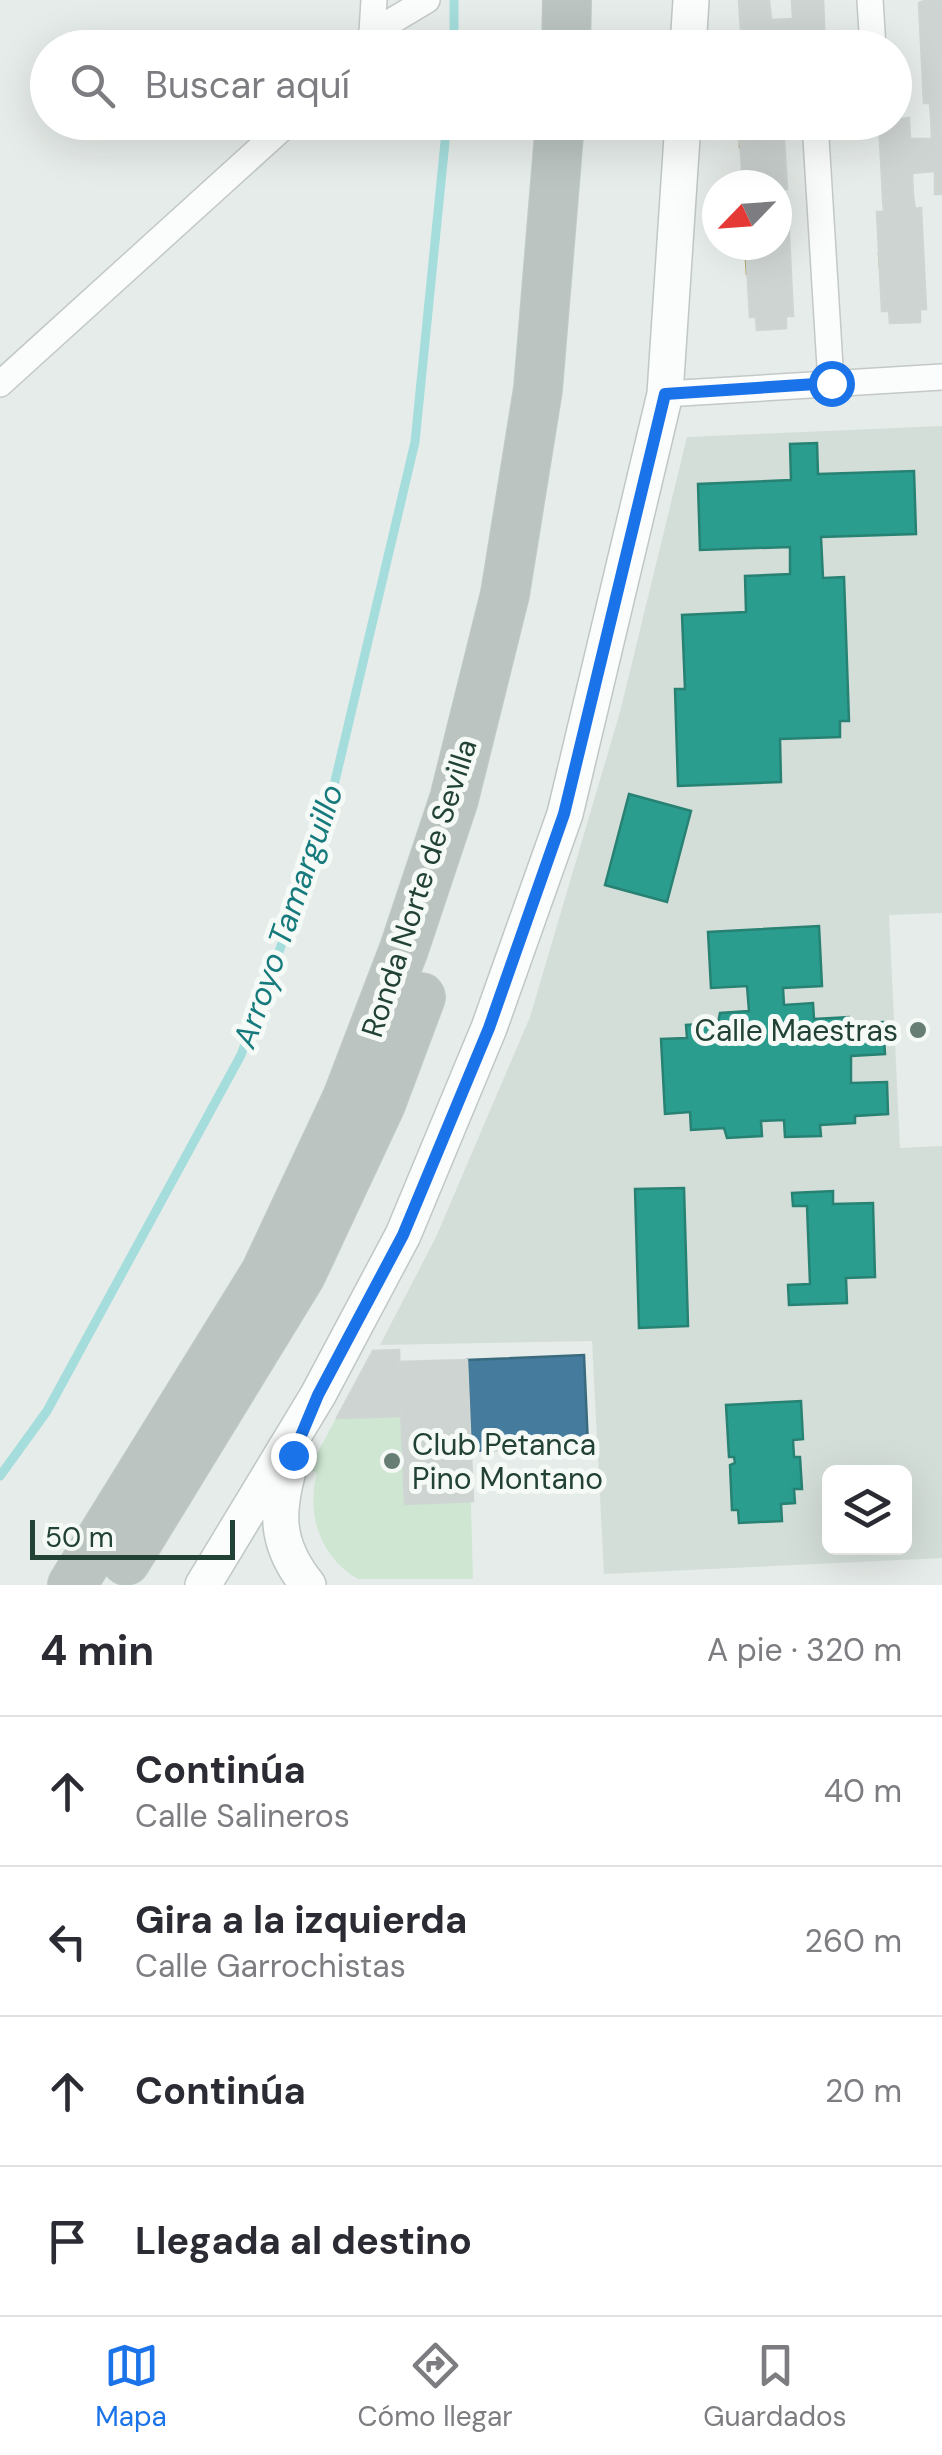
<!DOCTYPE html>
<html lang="es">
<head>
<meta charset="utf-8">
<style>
	body { margin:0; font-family:"DM Sans",sans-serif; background:#f2f2f3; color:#2b2b33 }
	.controls { position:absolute; right:30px; bottom:30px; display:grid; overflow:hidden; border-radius:15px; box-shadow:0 10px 40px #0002 }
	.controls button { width:90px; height:90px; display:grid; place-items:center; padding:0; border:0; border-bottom:2px solid #e1e1e2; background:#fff; color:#2b2b33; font:50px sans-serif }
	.compass { position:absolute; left:702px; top:170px; width:90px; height:90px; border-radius:50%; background:#fff; box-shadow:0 10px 40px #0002; rotate:245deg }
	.scale { position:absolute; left:30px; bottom:25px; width:205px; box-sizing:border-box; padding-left:10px; border:5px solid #214234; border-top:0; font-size:28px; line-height:35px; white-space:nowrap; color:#214234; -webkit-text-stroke:8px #f5faf7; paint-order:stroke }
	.stop { position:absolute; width:30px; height:30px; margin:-22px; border:8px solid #1a73e8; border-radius:50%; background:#fff }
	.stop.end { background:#1a73e8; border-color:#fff; box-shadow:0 2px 10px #0008 }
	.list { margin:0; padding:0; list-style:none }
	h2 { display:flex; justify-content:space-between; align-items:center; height:130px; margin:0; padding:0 40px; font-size:42px }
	h2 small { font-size:32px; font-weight:400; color:#7c7c81 }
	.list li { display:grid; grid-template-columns:65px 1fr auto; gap:30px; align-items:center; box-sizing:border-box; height:150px; padding:0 40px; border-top:2px solid #e1e1e2 }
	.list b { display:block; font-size:38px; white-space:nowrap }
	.list p { margin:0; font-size:32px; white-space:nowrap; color:#7c7c81 }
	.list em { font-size:32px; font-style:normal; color:#7c7c81 }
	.icon { flex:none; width:55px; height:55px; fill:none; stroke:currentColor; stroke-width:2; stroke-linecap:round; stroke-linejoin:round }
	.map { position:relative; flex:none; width:942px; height:1585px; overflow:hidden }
	.search { position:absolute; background:#fff; box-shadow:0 10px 40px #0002; left:30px; right:30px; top:30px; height:110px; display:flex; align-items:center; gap:25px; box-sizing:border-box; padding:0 35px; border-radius:55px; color:#7c7c81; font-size:38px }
	.sheet { height:730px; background:#fff }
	nav { display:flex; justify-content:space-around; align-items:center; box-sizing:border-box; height:140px; border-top:2px solid #e1e1e2; background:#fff; font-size:28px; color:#7c7c81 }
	nav a { display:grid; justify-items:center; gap:5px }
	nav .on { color:#1a73e8 }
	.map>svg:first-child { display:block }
	.built { fill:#d4ded8; fill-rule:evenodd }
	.green { fill:#cee6d2 }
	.homes { fill:#e9c46a; stroke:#ad9d5a; stroke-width:2.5 }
	.schools { fill:#2a9d8f; stroke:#278274; stroke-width:2.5 }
	.public { fill:#457b9d; stroke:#3a6a7e; stroke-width:2.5 }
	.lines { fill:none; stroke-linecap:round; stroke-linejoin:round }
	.stream { stroke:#a4dddc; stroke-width:9 }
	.building { fill:#ced4d1; stroke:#ced5d2; stroke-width:2.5 }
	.street-casing { stroke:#c3c9c6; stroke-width:28 }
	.secondary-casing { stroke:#bfc8c4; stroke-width:38 }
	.highway-casing { stroke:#c1cbc7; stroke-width:50 }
	.street { stroke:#fbfcfc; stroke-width:25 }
	.secondary { stroke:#fbfcfc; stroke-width:35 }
	.highway { stroke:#bbc4c0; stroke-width:48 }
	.route { stroke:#1a73e8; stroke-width:12 }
	.poi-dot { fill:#667e73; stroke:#f5faf7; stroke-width:4 }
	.labels { text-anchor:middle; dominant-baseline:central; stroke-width:10; stroke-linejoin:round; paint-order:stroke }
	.street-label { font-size:30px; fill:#214234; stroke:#f5faf7 }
	.poi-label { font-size:30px; fill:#214234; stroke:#f5faf7; text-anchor:end }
	.water-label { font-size:32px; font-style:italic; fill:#167a7d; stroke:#f5faf7 }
</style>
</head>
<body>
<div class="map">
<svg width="942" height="1585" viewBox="0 0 942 1585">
	<rect width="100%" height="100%" fill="#e6ece9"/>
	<!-- built -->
	<path class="built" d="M942,426V913L889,915L900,1148L942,1146V1558L604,1574L592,1341L380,1345L436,1237L530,1017L620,712L687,437ZM830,1472H904V1548H830Z"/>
	<!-- green -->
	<path class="green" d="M399,1350V1362L467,1360L473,1579H358C320,1557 306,1514 317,1473L310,1470L315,1457L373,1351Z"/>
	<!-- homes -->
	<path class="homes" d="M942,45V59L931,60L930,46Z
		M775,132L776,146L740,147V134Z
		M915,252V266L880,267L879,254Z
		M782,259V273L747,274L746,261Z"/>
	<!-- schools -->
	<path class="schools" d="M817,443L818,474L914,471L916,534L821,537L823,578L844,577L849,721H840V737L780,739L781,782L678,786L675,689H685L682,615L746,612L745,576L790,574V547L700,550L698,484L791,480L790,444Z
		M629,794L691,811L667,902L605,885Z
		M819,926L822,986L783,988L784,1005L813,1003L814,1019L849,1017L850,1024L883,1022L885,1054L851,1056V1083L887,1082L888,1114L855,1116V1123L820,1125L821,1136L785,1137L784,1120L761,1121L762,1136L727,1138L724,1128L691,1130L690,1112L665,1114L661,1039L687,1038L686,1025L718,1023L720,1013L749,1011L747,986L711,988L708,932Z
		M684,1188L688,1326L639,1328L635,1189Z
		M833,1191V1204L873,1203L875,1277L846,1278L847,1303L789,1305L788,1285L810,1284L807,1206H793L792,1193Z
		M801,1401L803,1439L793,1440L794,1457H800L802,1489H794L795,1503L781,1504L782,1521L739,1523L738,1510H732L730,1465L735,1463L734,1457H729L726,1405Z"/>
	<!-- public -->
	<path class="public" d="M584,1355L588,1446L471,1451L467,1360Z"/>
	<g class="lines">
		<!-- stream -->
		<path class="stream" d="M454,48V0
			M0,1476L47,1411L241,1055L323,832L415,442L447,122"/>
	</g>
	<!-- building -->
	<path class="building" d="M739,0H769L771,20L793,19L792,0H823L825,48H742Z
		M926,0H942V115L931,116L930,103H924L919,3Z
		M942,115V194H935V171L912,173L913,196L883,198L879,122L909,118L910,139H932L931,116Z
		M739,122H783L787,189H780L781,202H777V185H743Z
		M913,196L915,209L921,208L926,309H920V322L890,323L889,311H882L877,212H884L883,198Z
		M777,202H781V214H788L793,316H786V328L757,330L756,317H750L746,245H777Z
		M399,1350L401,1416L337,1418L373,1351Z
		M467,1360L473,1501L405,1504L399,1362Z"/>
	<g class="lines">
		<defs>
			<path id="street" d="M870,0L873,48
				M372,33L374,0
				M362,48L372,33L427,0
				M815,122L831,383
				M0,384L289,122
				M665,394L942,377"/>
			<path id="secondary" d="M688,48L691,0
				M291,1461C276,1510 274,1543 308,1585
				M203,1585L318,1395L403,1235L489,1028L565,814L665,394L683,122"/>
			<path id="highway" d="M566,48L567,0
				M126,1561L301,1275L381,1104L421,997
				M72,1585L265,1273L347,1098L404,949L454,799L505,594L538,389L560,122"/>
		</defs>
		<!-- street casing -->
		<use href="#street" class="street-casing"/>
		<!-- secondary casing -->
		<use href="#secondary" class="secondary-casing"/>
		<!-- highway casing -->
		<use href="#highway" class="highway-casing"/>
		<!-- street -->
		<use href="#street" class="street"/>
		<!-- secondary -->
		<use href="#secondary" class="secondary"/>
		<!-- highway -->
		<use href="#highway" class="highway"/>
	</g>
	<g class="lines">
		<!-- route -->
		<path class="route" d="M293,1455L318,1395L403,1235L489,1028L564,814L665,394L831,383"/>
	</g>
	<!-- markers -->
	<g class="poi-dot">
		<circle cx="918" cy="1030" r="10"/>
		<circle cx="392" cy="1461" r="10"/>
	</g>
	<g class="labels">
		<!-- street labels -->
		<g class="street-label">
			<text transform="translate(419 888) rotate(-72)">Ronda Norte de Sevilla</text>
		</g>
		<!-- poi labels -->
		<g class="poi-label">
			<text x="898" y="1030">Calle Maestras</text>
			<text x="412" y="1444" text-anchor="start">Club Petanca<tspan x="412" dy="34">Pino Montano</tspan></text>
		</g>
		<!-- water labels -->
		<g class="water-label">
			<text transform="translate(288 916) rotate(-71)">Arroyo Tamarguillo</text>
		</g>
	</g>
</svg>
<div class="controls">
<button><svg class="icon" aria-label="layers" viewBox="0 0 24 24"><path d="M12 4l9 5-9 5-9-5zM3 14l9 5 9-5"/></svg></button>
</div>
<svg class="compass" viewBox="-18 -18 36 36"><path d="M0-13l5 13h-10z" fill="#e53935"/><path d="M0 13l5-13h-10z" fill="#7c7c81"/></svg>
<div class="scale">50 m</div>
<div class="stop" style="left:831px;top:383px"></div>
<div class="stop end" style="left:293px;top:1455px"></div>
<div class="search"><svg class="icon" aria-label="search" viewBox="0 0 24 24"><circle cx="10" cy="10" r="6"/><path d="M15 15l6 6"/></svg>Buscar aquí</div>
</div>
<section class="sheet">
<h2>4 min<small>A pie · 320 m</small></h2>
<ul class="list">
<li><svg class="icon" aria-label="ahead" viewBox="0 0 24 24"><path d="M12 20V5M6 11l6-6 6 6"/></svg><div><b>Continúa</b><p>Calle Salineros</p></div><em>40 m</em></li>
<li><svg class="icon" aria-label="left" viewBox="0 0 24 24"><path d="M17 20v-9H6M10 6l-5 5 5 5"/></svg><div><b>Gira a la izquierda</b><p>Calle Garrochistas</p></div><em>260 m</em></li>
<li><svg class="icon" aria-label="ahead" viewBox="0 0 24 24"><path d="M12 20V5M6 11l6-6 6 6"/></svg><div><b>Continúa</b></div><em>20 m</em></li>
<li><svg class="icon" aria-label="arrive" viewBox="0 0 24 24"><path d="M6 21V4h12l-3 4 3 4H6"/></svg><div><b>Llegada al destino</b></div></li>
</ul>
</section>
<nav>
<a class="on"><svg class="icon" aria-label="map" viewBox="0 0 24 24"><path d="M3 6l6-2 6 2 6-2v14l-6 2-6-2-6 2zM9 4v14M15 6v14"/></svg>Mapa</a>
<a><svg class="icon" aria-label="directions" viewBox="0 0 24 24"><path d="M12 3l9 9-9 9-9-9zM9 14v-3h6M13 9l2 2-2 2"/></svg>Cómo llegar</a>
<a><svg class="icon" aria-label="saved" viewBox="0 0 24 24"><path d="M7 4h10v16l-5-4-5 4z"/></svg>Guardados</a>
</nav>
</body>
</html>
